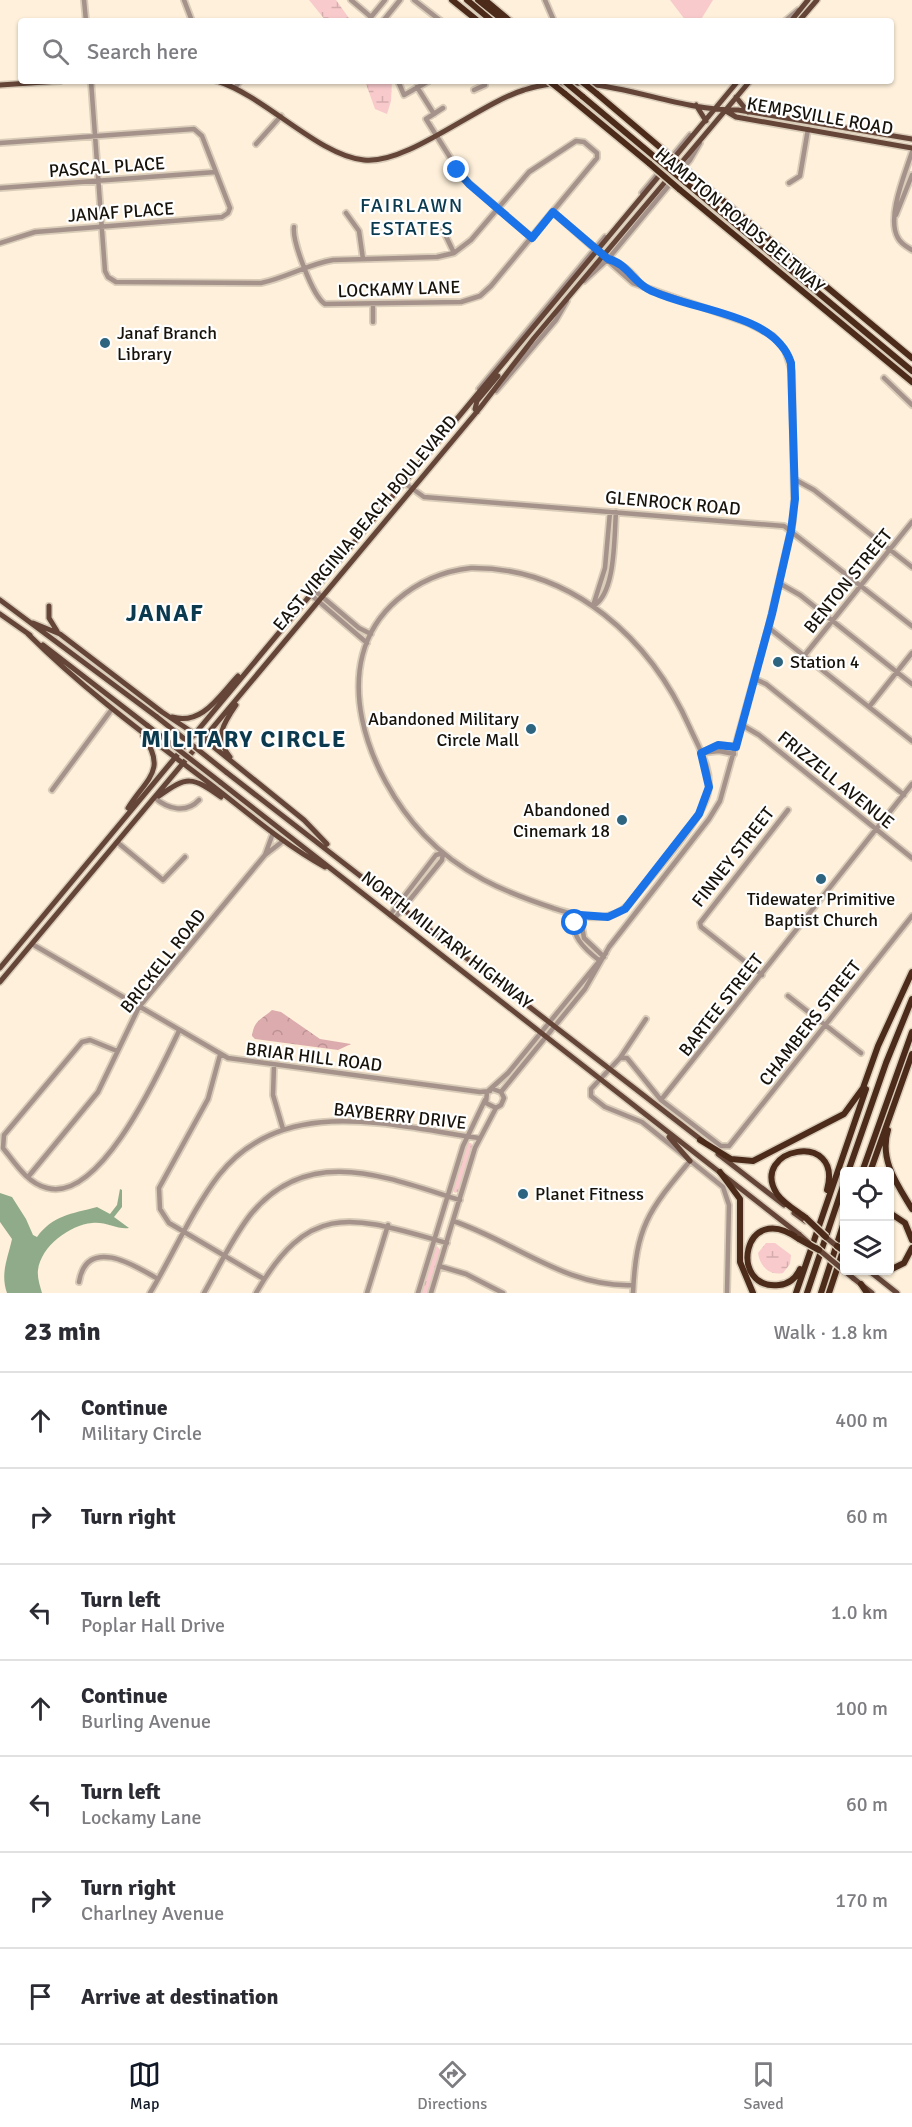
<!DOCTYPE html>
<html lang="en">
<head>
<meta charset="utf-8">
<style>
	body { margin:0; font-family:Signika,sans-serif; background:#f2f2f3; color:#2b2b33 }
	.controls { position:absolute; right:18px; bottom:18px; display:grid; overflow:hidden; border-radius:6px; box-shadow:0 2px 4px #0004 }
	.controls button { width:54px; height:54px; display:grid; place-items:center; padding:0; border:0; border-bottom:2px solid #e1e1e2; background:#fff; color:#2b2b33; font:30px sans-serif }
	.stop { position:absolute; width:18px; height:18px; margin:-14px; border:4px solid #1a73e8; border-radius:50%; background:#fff }
	.stop.end { background:#1a73e8; border-color:#fff; box-shadow:0 2px 6px #0008 }
	.list { margin:0; padding:0; list-style:none }
	h2 { display:flex; justify-content:space-between; align-items:center; height:78px; margin:0; padding:0 24px; font-size:26px }
	h2 small { font-size:20px; font-weight:400; color:#7c7c81 }
	.list li { display:grid; grid-template-columns:39px 1fr auto; gap:18px; align-items:center; box-sizing:border-box; height:96px; padding:0 24px; border-top:2px solid #e1e1e2 }
	.list b { display:block; font-size:22px; white-space:nowrap }
	.list p { margin:0; font-size:20px; white-space:nowrap; color:#7c7c81 }
	.list em { font-size:20px; font-style:normal; color:#7c7c81 }
	.icon { flex:none; width:33px; height:33px; fill:none; stroke:currentColor; stroke-width:2; stroke-linecap:round; stroke-linejoin:round }
	.map { position:relative; flex:none; width:912px; height:1293px; overflow:hidden }
	.search { position:absolute; background:#fff; box-shadow:0 2px 4px #0004; left:18px; right:18px; top:18px; height:66px; display:flex; align-items:center; gap:15px; box-sizing:border-box; padding:0 21px; border-radius:6px; color:#7c7c81; font-size:22px }
	.sheet { height:750px; background:#fff }
	nav { display:flex; justify-content:space-around; align-items:center; box-sizing:border-box; height:84px; border-top:2px solid #e1e1e2; background:#fff; font-size:16px; color:#7c7c81 }
	nav a { display:grid; justify-items:center; gap:3px }
	nav .on { color:#111827 }
	.map>svg:first-child { display:block }
	.grass { fill:url(#grass-tufts) }
	.forest { fill:url(#forest-crowns) }
	.wetland { fill:url(#wetland-marsh) }
	.green { fill:#f8cacc }
	.water { fill:#90ab89 }
	.lines { fill:none; stroke-linecap:round; stroke-linejoin:round }
	.minor-casing { stroke:#d9ccb9; stroke-width:8 }
	.major-casing { stroke:#d9ccb9; stroke-width:8 }
	.highway-casing { stroke:#d9ccb9; stroke-width:9 }
	.minor { stroke:#a5928a; stroke-width:4.5 }
	.major { stroke:#644537; stroke-width:5 }
	.highway { stroke:#4c2b1a; stroke-width:6 }
	.major-bridge-casing { stroke:#d9ccb9; stroke-width:8; stroke-linecap:butt }
	.highway-bridge-casing { stroke:#d9ccb9; stroke-width:9; stroke-linecap:butt }
	.major-bridge { stroke:#644537; stroke-width:5 }
	.highway-bridge { stroke:#4c2b1a; stroke-width:6 }
	.route { stroke:#1a73e8; stroke-width:8 }
	.poi-dot { fill:#2d647f; stroke:#fff; stroke-width:2 }
	.labels { text-anchor:middle; dominant-baseline:central; stroke-width:4.5; stroke-linejoin:round; paint-order:stroke }
	.street-label { font-size:18px; fill:#17120a; stroke:#fff }
	.poi-label { font-size:18px; fill:#17120a; stroke:#fff; text-anchor:start }
	.neighbourhood-label { font-size:20px; letter-spacing:1.5px; fill:#0b3a4f; stroke:#fff }
	.district-label { font-size:24px; font-weight:bold; letter-spacing:1.5px; fill:#0b3a4f; stroke:#fff }
</style>
</head>
<body>
<div class="map">
<svg width="912" height="1293" viewBox="0 0 912 1293">
	<defs>
		<pattern id="grass-tufts" width="24" height="20" patternUnits="userSpaceOnUse" patternTransform="scale(1.5)"><rect width="24" height="20" fill="#f8cacc"/><path d="M3 7l-1-3M5 7V3M7 7l1-3M15 17l-1-3M17 17v-4M19 17l1-3" fill="none" stroke="#d4acae"/></pattern>
		<pattern id="forest-crowns" width="20" height="18" patternUnits="userSpaceOnUse" patternTransform="scale(1.5)"><rect width="20" height="18" fill="#dcabad"/><path d="M2 6a3 3 0 1 1 6 0M12 15a3 3 0 1 1 6 0" fill="none" stroke="#bc9294"/></pattern>
		<pattern id="wetland-marsh" width="20" height="14" patternUnits="userSpaceOnUse" patternTransform="scale(1.5)"><rect width="20" height="14" fill="#f8cacc"/><path d="M1 5h8M5 5V1M11 12h8M15 12V8" fill="none" stroke="#d4acae"/></pattern>
	</defs>
	<rect width="100%" height="100%" fill="#fef0da"/>
	<!-- grass -->
	<path class="grass" d="M467,1143H471L474,1148L460,1191L455,1193L452,1189Z
		M437,1246L442,1252L430,1293H420L433,1249Z"/>
	<!-- forest -->
	<path class="forest" d="M272,1010L281,1012L320,1039L351,1044L338,1050L255,1039L252,1036C254,1020 261,1020 272,1010Z"/>
	<!-- wetland -->
	<path class="wetland" d="M309,0H336L351,21H326Z
		M365,81H392L391,101L387,114L375,109Z
		M766,1243H775L791,1255L790,1264L783,1273C769,1276 760,1266 758,1253Z"/>
	<!-- green -->
	<path class="green" d="M670,0H713L700,21H686Z"/>
	<!-- water -->
	<path class="water" d="M120,1189L122,1190V1207L114,1217L129,1228C118,1230 105,1221 92,1223C70,1225 41,1246 38,1270C37,1277 40,1286 42,1293H7C0,1273 8,1258 12,1239L0,1222V1193L12,1197L26,1219L33,1235L37,1237C53,1215 71,1214 97,1207L110,1214L117,1205Z"/>
	<g class="lines">
		<defs>
			<path id="minor" d="M84,0L86,21
				M184,0L192,21
				M351,0L371,17L368,21
				M414,0L441,21
				M545,0L554,21
				M371,17L385,0
				M383,21L400,0
				M785,21L798,10
				M91,81L105,271L108,277L116,282L261,283C286,278 308,264 333,260L437,257L454,253L471,240L529,172L576,141L584,142L597,153V158L491,286L480,296L461,302L325,304C313,297 292,241 294,227
				M398,81L404,95L429,81
				M417,87L434,114
				M235,88L240,81
				M474,90L485,85L482,81
				M443,108L426,119L463,178L532,238
				M0,143L194,129L202,136L230,208L228,213L222,217L35,232L0,243
				M256,144L281,116
				M912,152C905,174 886,218 898,238C901,244 907,247 912,250
				M789,183L800,176L808,129
				M0,188L216,172
				M642,193L690,135
				M346,213L359,231L363,259
				M896,215L912,175
				M443,230L454,253
				M608,259C619,262 635,273 639,284
				M584,281L608,259L690,160L700,143
				M373,304V322
				M884,378L912,405
				M479,389L605,237
				M496,391L556,320L567,301
				M794,479L814,490L912,567
				M403,482L424,497L784,526L912,626
				M471,568C573,567 651,640 690,728C699,748 713,770 708,793C702,822 649,878 629,904C608,926 578,916 553,908C504,892 460,873 424,835C368,776 324,663 397,600C419,581 443,571 471,568Z
				M779,583L800,595L912,684
				M313,589L359,628L371,634
				M310,594L367,643
				M593,606C616,594 614,536 616,512
				M593,606L605,568L610,512
				M769,628L912,741
				M804,656L912,522
				M755,679L766,684L904,795
				M869,707L912,653
				M742,725L759,735L912,858
				M701,753L718,745L736,747
				M701,753L719,751L734,754
				M52,790L112,709
				M155,798C168,809 186,814 199,800
				M273,833L265,855L283,841
				M117,842L163,880L185,857
				M390,915L436,855L443,853
				M580,915C564,932 587,951 600,961
				M580,915L584,938L604,957
				M395,918L442,860L443,853
				M32,944L228,1058L480,1092L490,1091
				M762,975L701,927L700,923L788,810
				M788,996L861,1053
				M117,1051L90,1040L82,1042L4,1135L3,1148C15,1163 27,1183 47,1188C101,1203 160,1070 179,1031
				M220,1055L208,1099L159,1188L160,1209L169,1223L264,1279
				M620,1058L646,1019
				M274,1065L273,1095L283,1129
				M493,1089L501,1092L504,1098L501,1105L496,1108L486,1103L487,1092L508,1073L606,953
				M501,1092L585,989L609,947L709,819L720,801L769,625L793,521L794,499L792,372L785,350L773,336L748,323L633,283L553,212
				M661,1100L912,784
				M28,1177L98,1092L139,1007L265,855
				M453,1221C514,1241 566,1288 633,1285
				M439,1266L466,1274L503,1293
				M79,1282C87,1235 136,1266 158,1279
				M150,1293C173,1255 192,1210 219,1175C284,1093 391,1126 479,1138
				M204,1293C219,1267 232,1238 251,1214C309,1143 388,1178 460,1200
				M256,1293C311,1197 356,1218 447,1243
				M367,1293L388,1225
				M418,1293L463,1146L485,1100
				M431,1293L475,1148L496,1108
				M633,1293C636,1227 648,1211 690,1161
				M727,1293L729,1205L723,1187L642,1122L605,1107L591,1096V1089L620,1058H627L661,1100L721,1146H729L912,916"/>
			<path id="major" d="M791,21L808,0
				M799,21L817,0
				M217,81C265,96 319,156 364,160C407,165 478,104 524,90C596,66 665,111 738,110L912,139
				M0,85L60,81
				M736,97L748,112
				M696,105L706,121
				M726,111L736,117L912,148
				M477,412L475,409L477,401L498,376
				M0,600L157,717
				M49,606V618L57,631
				M0,614L30,635
				M33,623L60,634L162,712L210,744L304,820L327,844
				M28,634C84,690 147,736 209,783C247,812 283,844 325,867
				M43,645L148,726
				M172,717C202,726 219,696 238,676
				M230,757C214,737 223,724 236,705
				M226,772L704,1142
				M220,782L800,1235
				M159,796C187,776 192,776 221,797
				M128,808C146,779 168,770 143,736
				M0,968L738,81
				M0,982L480,408L534,338L750,81
				M669,1137L690,1161
				M718,1154L784,1205
				M794,1213L805,1221
				M868,1270L897,1293
				M853,1278L872,1293"/>
			<path id="highway" d="M452,0L478,21
				M467,0L492,21
				M478,0L504,21
				M485,0L510,21
				M564,93L650,164
				M596,93L662,149
				M582,96L656,158
				M691,174L912,358
				M685,182L912,371
				M679,189L912,382
				M888,1130C879,1160 897,1184 912,1209
				M700,1140L731,1159L753,1161L844,1114L863,1088L878,1046L912,972
				M720,1172L740,1199V1262L753,1293
				M848,1172L886,1063L912,999
				M862,1172L912,1032
				M870,1172L912,1054
				M890,1213L905,1223L912,1240
				M806,1218C797,1211 784,1204 777,1194C748,1148 844,1129 827,1190
				M799,1239C742,1198 728,1291 779,1285C789,1284 796,1278 800,1269
				M890,1270L904,1263L912,1248
				M861,1284L867,1293
				M796,1293L866,1089
				M807,1293L844,1183
				M821,1293L844,1222
				M829,1293L844,1248"/>
		</defs>
		<!-- minor casing -->
		<use href="#minor" class="minor-casing"/>
		<!-- major casing -->
		<use href="#major" class="major-casing"/>
		<!-- highway casing -->
		<use href="#highway" class="highway-casing"/>
		<!-- minor -->
		<use href="#minor" class="minor"/>
		<!-- major -->
		<use href="#major" class="major"/>
		<!-- highway -->
		<use href="#highway" class="highway"/>
		<defs>
			<path id="major-bridge" d="M157,717L226,772
				M148,726L220,782
				M800,1235L809,1243
				M823,1235L839,1248
				M817,1248L853,1278"/>
			<path id="highway-bridge" d="M549,81L564,93
				M564,81L582,96
				M581,81L596,93
				M662,149L691,174
				M656,158L685,182
				M650,164L679,189
				M806,1218L826,1237
				M799,1239L819,1250
				M837,1246L844,1251"/>
		</defs>
		<!-- major-bridge casing -->
		<use href="#major-bridge" class="major-bridge-casing"/>
		<!-- highway-bridge casing -->
		<use href="#highway-bridge" class="highway-bridge-casing"/>
		<!-- major-bridge -->
		<use href="#major-bridge" class="major-bridge"/>
		<!-- highway-bridge -->
		<use href="#highway-bridge" class="highway-bridge"/>
	</g>
	<g class="lines">
		<!-- route -->
		<path class="route" d="M457,170L469,184L532,238L553,212L608,259C626,263 633,281 648,289C689,311 775,312 791,363L795,499L791,531L772,614L736,747L718,745L701,753L709,787L699,814L625,909L608,917L580,915L575,923"/>
	</g>
	<!-- markers -->
	<g class="poi-dot">
		<circle cx="105" cy="343" r="6"/>
		<circle cx="778" cy="662" r="6"/>
		<circle cx="531" cy="729" r="6"/>
		<circle cx="622" cy="820" r="6"/>
		<circle cx="821" cy="879" r="6"/>
		<circle cx="523" cy="1194" r="6"/>
	</g>
	<g class="labels">
		<!-- street labels -->
		<g class="street-label">
			<text transform="translate(820 116) rotate(10)">KEMPSVILLE ROAD</text>
			<text transform="translate(107 167) rotate(-4)">PASCAL PLACE</text>
			<text transform="translate(121 212) rotate(-4)">JANAF PLACE</text>
			<text transform="translate(740 220) rotate(40)">HAMPTON ROADS BELTWAY</text>
			<text transform="translate(399 289) rotate(-2)">LOCKAMY LANE</text>
			<text transform="translate(673 503) rotate(5)">GLENROCK ROAD</text>
			<text transform="translate(365 523) rotate(-50)">EAST VIRGINIA BEACH BOULEVARD</text>
			<text transform="translate(848 581) rotate(-51)">BENTON STREET</text>
			<text transform="translate(836 780) rotate(39)">FRIZZELL AVENUE</text>
			<text transform="translate(733 857) rotate(-52)">FINNEY STREET</text>
			<text transform="translate(447 940) rotate(38)">NORTH MILITARY HIGHWAY</text>
			<text transform="translate(163 961) rotate(-52)">BRICKELL ROAD</text>
			<text transform="translate(721 1005) rotate(-52)">BARTEE STREET</text>
			<text transform="translate(810 1023) rotate(-52)">CHAMBERS STREET</text>
			<text transform="translate(314 1057) rotate(7)">BRIAR HILL ROAD</text>
			<text transform="translate(400 1116) rotate(6)">BAYBERRY DRIVE</text>
		</g>
		<!-- poi labels -->
		<g class="poi-label">
			<text x="117" y="333">Janaf Branch<tspan x="117" dy="21">Library</tspan></text>
			<text x="790" y="662">Station 4</text>
			<text x="519" y="719" text-anchor="end">Abandoned Military<tspan x="519" dy="21">Circle Mall</tspan></text>
			<text x="610" y="810" text-anchor="end">Abandoned<tspan x="610" dy="21">Cinemark 18</tspan></text>
			<text x="821" y="899" text-anchor="middle">Tidewater Primitive<tspan x="821" dy="21">Baptist Church</tspan></text>
			<text x="535" y="1194">Planet Fitness</text>
		</g>
		<!-- neighbourhood labels -->
		<g class="neighbourhood-label">
			<text x="412" y="205">FAIRLAWN<tspan x="412" dy="23">ESTATES</tspan></text>
		</g>
		<!-- district labels -->
		<g class="district-label">
			<text x="165" y="613">JANAF</text>
			<text x="244" y="739">MILITARY CIRCLE</text>
		</g>
	</g>
</svg>
<div class="controls">
<button><svg class="icon" aria-label="locate" viewBox="0 0 24 24"><circle cx="12" cy="12" r="6"/><path d="M12 2v4M12 18v4M2 12h4M18 12h4"/></svg></button>
<button><svg class="icon" aria-label="layers" viewBox="0 0 24 24"><path d="M12 4l9 5-9 5-9-5zM3 14l9 5 9-5"/></svg></button>
</div>
<div class="stop" style="left:575px;top:923px"></div>
<div class="stop end" style="left:457px;top:170px"></div>
<div class="search"><svg class="icon" aria-label="search" viewBox="0 0 24 24"><circle cx="10" cy="10" r="6"/><path d="M15 15l6 6"/></svg>Search here</div>
</div>
<section class="sheet">
<h2>23 min<small>Walk · 1.8 km</small></h2>
<ul class="list">
<li><svg class="icon" aria-label="ahead" viewBox="0 0 24 24"><path d="M12 20V5M6 11l6-6 6 6"/></svg><div><b>Continue</b><p>Military Circle</p></div><em>400 m</em></li>
<li><svg class="icon" aria-label="right" viewBox="0 0 24 24"><path d="M7 20v-9h11M14 6l5 5-5 5"/></svg><div><b>Turn right</b></div><em>60 m</em></li>
<li><svg class="icon" aria-label="left" viewBox="0 0 24 24"><path d="M17 20v-9H6M10 6l-5 5 5 5"/></svg><div><b>Turn left</b><p>Poplar Hall Drive</p></div><em>1.0 km</em></li>
<li><svg class="icon" aria-label="ahead" viewBox="0 0 24 24"><path d="M12 20V5M6 11l6-6 6 6"/></svg><div><b>Continue</b><p>Burling Avenue</p></div><em>100 m</em></li>
<li><svg class="icon" aria-label="left" viewBox="0 0 24 24"><path d="M17 20v-9H6M10 6l-5 5 5 5"/></svg><div><b>Turn left</b><p>Lockamy Lane</p></div><em>60 m</em></li>
<li><svg class="icon" aria-label="right" viewBox="0 0 24 24"><path d="M7 20v-9h11M14 6l5 5-5 5"/></svg><div><b>Turn right</b><p>Charlney Avenue</p></div><em>170 m</em></li>
<li><svg class="icon" aria-label="arrive" viewBox="0 0 24 24"><path d="M6 21V4h12l-3 4 3 4H6"/></svg><div><b>Arrive at destination</b></div></li>
</ul>
</section>
<nav>
<a class="on"><svg class="icon" aria-label="map" viewBox="0 0 24 24"><path d="M3 6l6-2 6 2 6-2v14l-6 2-6-2-6 2zM9 4v14M15 6v14"/></svg>Map</a>
<a><svg class="icon" aria-label="directions" viewBox="0 0 24 24"><path d="M12 3l9 9-9 9-9-9zM9 14v-3h6M13 9l2 2-2 2"/></svg>Directions</a>
<a><svg class="icon" aria-label="saved" viewBox="0 0 24 24"><path d="M7 4h10v16l-5-4-5 4z"/></svg>Saved</a>
</nav>
</body>
</html>
